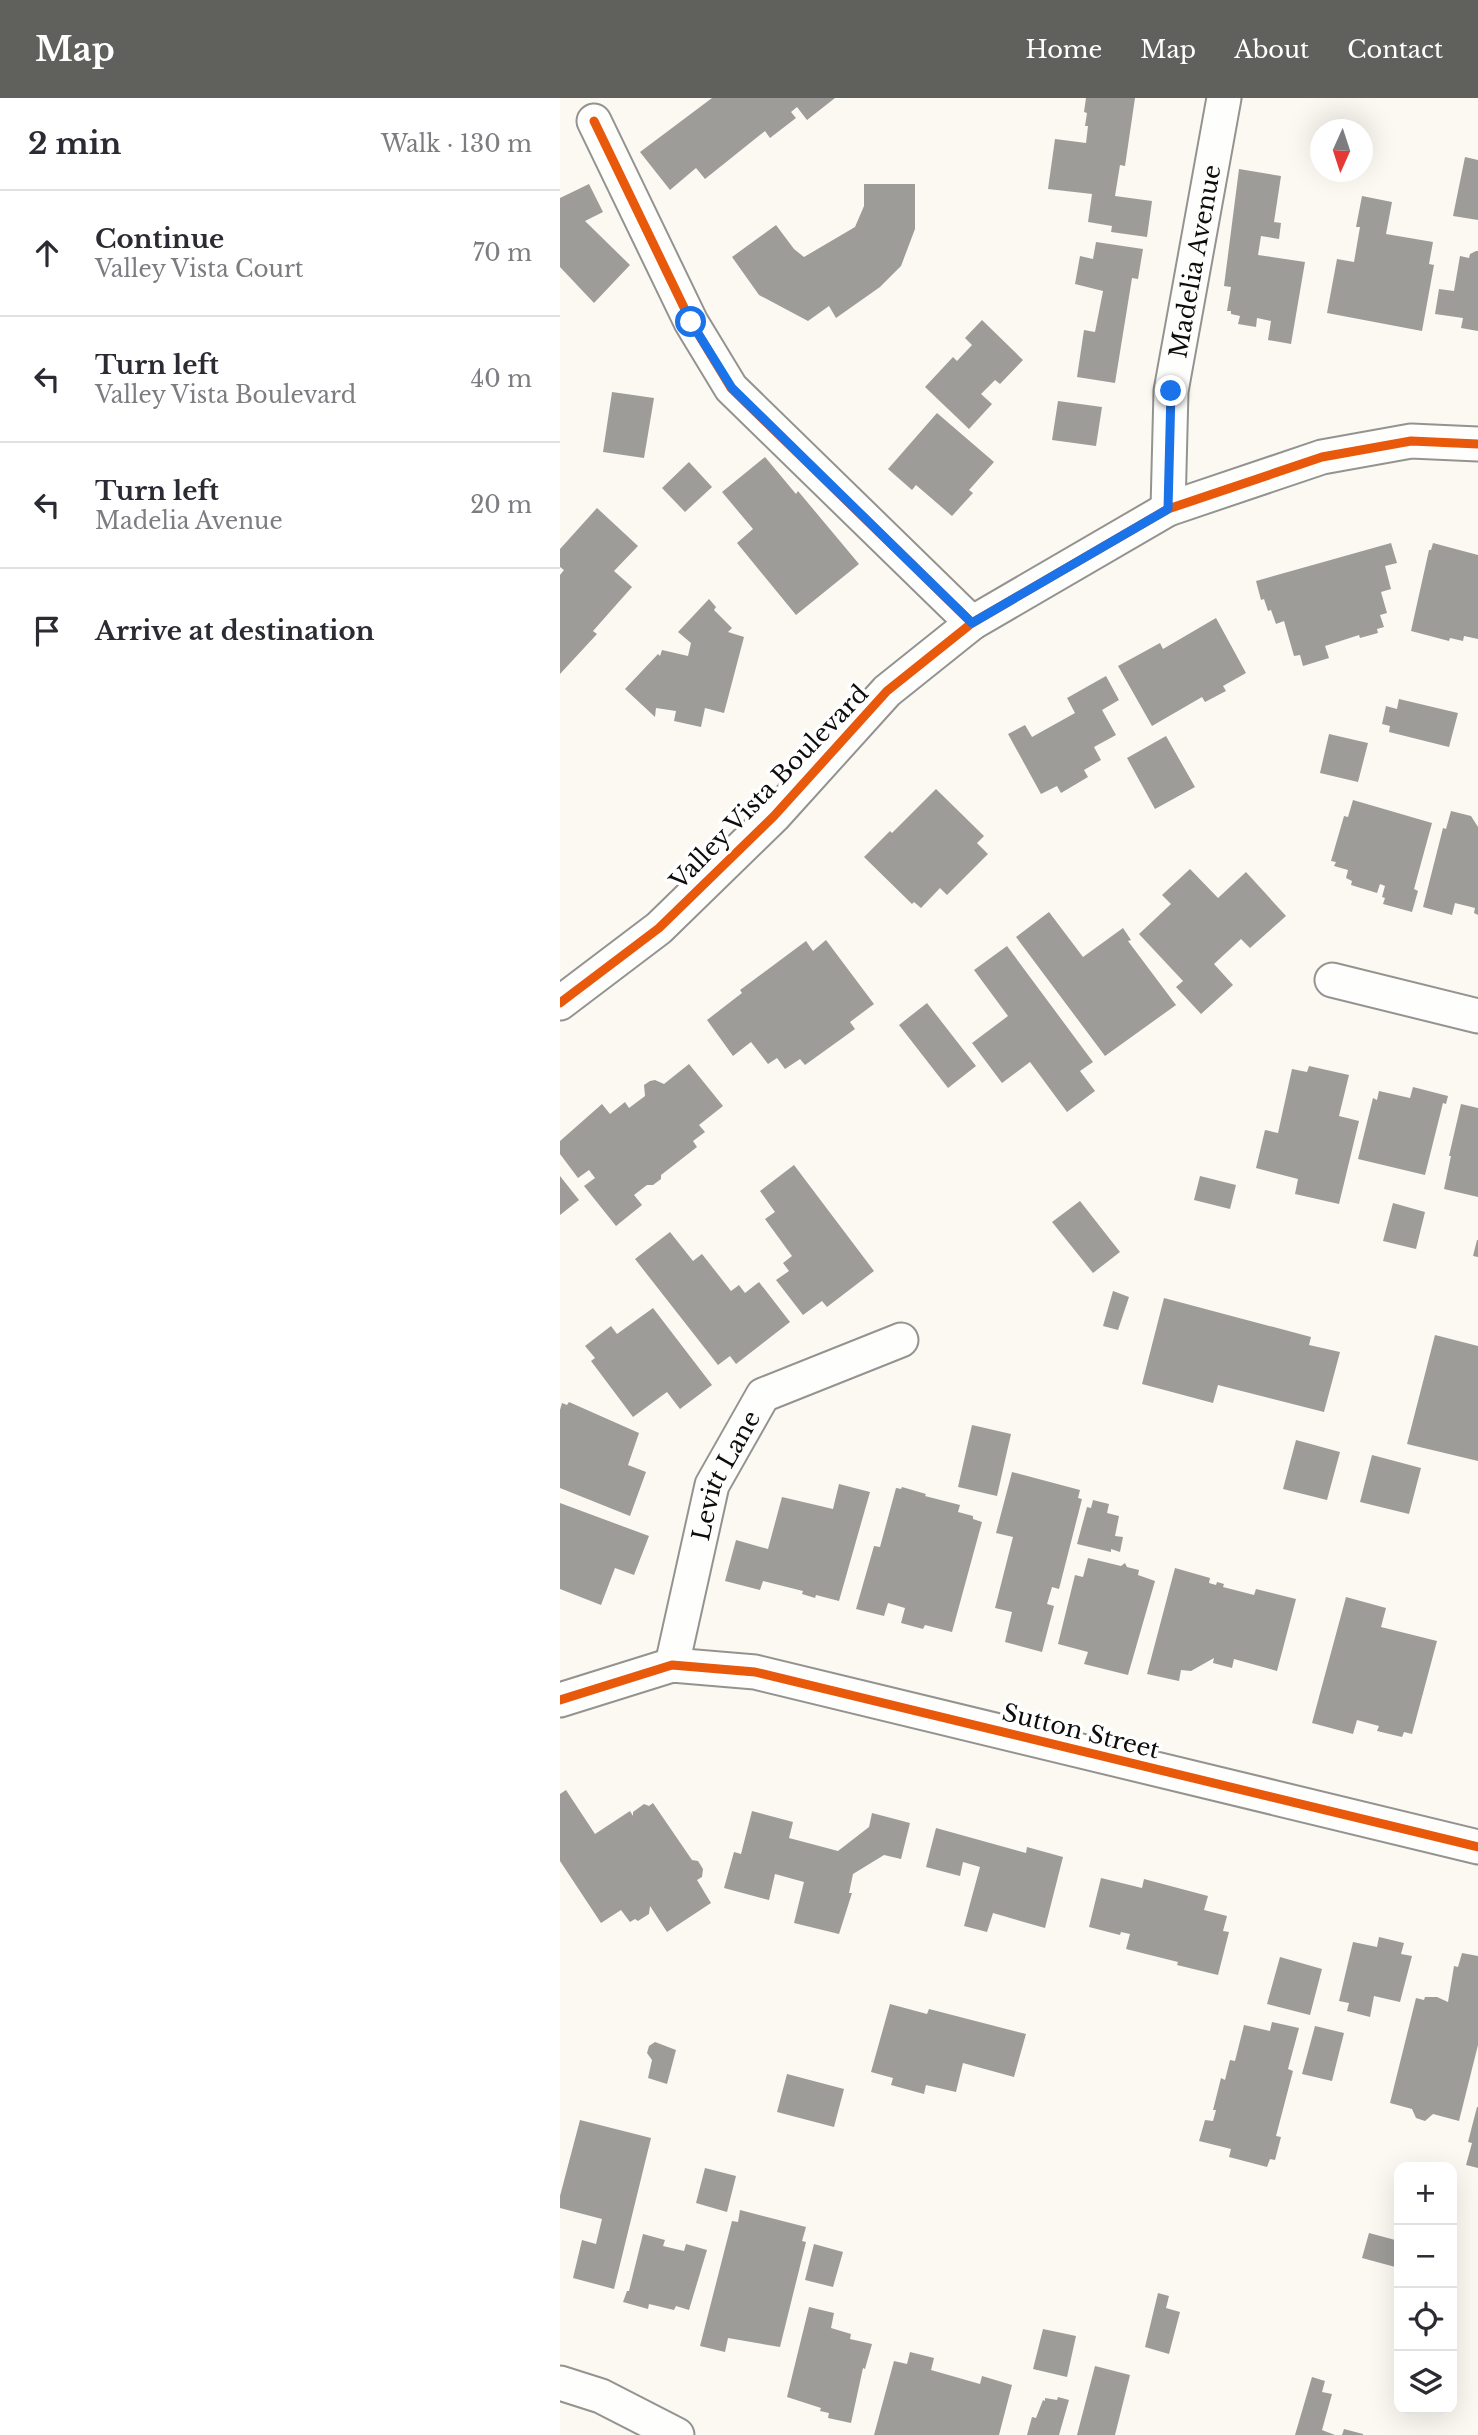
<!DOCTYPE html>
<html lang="en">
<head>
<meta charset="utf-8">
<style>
	body { margin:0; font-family:"Libre Baskerville",serif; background:#f7f7f7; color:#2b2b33 }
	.controls { position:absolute; right:21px; bottom:21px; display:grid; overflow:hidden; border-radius:14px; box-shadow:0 7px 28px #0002 }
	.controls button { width:63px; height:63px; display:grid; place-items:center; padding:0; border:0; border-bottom:2px solid #e1e1e2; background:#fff; color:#2b2b33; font:35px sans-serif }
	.compass { position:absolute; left:750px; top:21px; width:63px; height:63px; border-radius:50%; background:#fff; box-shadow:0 7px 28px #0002; rotate:183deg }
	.stop { position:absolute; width:21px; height:21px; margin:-16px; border:5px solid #1a73e8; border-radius:50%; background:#fff }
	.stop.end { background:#1a73e8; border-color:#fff; box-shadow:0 2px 7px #0008 }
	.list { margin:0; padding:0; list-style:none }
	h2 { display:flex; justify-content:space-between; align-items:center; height:91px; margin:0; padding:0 28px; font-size:30px }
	h2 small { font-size:23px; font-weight:400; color:#7c7c81 }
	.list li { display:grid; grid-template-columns:46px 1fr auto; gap:21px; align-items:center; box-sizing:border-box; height:126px; padding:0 28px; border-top:2px solid #e1e1e2 }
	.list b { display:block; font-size:26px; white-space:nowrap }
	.list p { margin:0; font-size:23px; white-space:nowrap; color:#7c7c81 }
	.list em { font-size:23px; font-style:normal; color:#7c7c81 }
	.icon { flex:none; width:38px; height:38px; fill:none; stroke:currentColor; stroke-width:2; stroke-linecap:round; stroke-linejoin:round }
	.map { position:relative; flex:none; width:918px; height:2337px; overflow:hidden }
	header { display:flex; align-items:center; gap:42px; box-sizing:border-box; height:98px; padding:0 35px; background:#60605d; color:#fff }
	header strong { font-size:33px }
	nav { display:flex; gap:38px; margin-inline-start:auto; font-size:24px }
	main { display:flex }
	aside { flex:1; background:#fff }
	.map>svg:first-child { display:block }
	.building { fill:#9e9c98 }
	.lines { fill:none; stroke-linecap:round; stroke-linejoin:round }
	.street-casing { stroke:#949390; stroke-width:37 }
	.street { stroke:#fefefd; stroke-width:33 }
	.cycleway-casing { stroke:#fff; stroke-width:13 }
	.cycleway { stroke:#e8590c; stroke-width:9 }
	.route { stroke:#1a73e8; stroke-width:9 }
	.labels { text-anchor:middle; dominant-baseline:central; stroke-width:7; stroke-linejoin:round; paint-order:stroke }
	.street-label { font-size:24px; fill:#0d0d0d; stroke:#fff }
</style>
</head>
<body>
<header>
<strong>Map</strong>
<nav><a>Home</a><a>Map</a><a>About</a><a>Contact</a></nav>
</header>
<main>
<aside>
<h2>2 min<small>Walk · 130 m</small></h2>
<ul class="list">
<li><svg class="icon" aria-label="ahead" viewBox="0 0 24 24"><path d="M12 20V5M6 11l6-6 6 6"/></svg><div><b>Continue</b><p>Valley Vista Court</p></div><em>70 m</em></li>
<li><svg class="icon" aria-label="left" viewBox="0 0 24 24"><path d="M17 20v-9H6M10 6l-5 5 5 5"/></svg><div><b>Turn left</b><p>Valley Vista Boulevard</p></div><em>40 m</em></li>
<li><svg class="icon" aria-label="left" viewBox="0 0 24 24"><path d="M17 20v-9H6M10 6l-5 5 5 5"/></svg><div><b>Turn left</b><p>Madelia Avenue</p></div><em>20 m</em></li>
<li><svg class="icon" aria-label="arrive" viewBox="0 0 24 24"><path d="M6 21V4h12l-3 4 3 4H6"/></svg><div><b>Arrive at destination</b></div></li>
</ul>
</aside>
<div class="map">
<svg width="918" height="2337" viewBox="0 0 918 2337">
	<rect width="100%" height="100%" fill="#fbf9f2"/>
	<!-- building -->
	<path class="building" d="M152,0H275L247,22L237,9L231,14L236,20L210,40L205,33L145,81L136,70L110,92L80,54Z
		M526,0H575L565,68L560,67L555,98L592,103L587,139L551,134L552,128L528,124L532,96L488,91L495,41L526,45L528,28H525L527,15L524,14Z
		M905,59L918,62V122L893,118Z
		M679,71L721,78L714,124L721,125L719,141L701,138L698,157L745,164L731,246L708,242L711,223L697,220L696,229L678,226L680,218L671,216V213H667L671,189L664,188Z
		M29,86L43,114L25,123L70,167L34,205L0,169V100Z
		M304,86H355V131L341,168L320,189L276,220L269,208L248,223L199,197L172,159L216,127L234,151L244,159L295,129L304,108Z
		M802,98L832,104L826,136L873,144L869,166L874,167L862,233L767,215L777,161L794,164L800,129H796Z
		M536,144L583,151L578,181L572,180L555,285L517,279L524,232L535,234L543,193L515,186L520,158L533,161Z
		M916,153H918V233L901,230L903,220L875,216L879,191L894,193L900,158L909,160L910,156Z
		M422,222L463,262L440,286L435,282L421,296L432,306L409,331L365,289L393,259L397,263L412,247L405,240Z
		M52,294L94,300L84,360L43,354Z
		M498,303L542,309L536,348L492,342Z
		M377,315L434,364L409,392L413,395L392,418L356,387L352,392L328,371Z
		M205,359L236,396L238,393L299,466L236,517L177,445L193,431L162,394Z
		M129,364L152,389L125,414L102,390Z
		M37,410L78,448L54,473L72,489L33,533L37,536L0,576V477L4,472L0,469V451Z
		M831,445L837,465L825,468L831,491L821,494L827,515L820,517L824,529L817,531L818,535L800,540L799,537L765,548L769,560L743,568L740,557L734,558L724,523L716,526L711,512L708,513L704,501L701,502L696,483Z
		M873,445L918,457V541L904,538L903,543L890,540L889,543L851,533L869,452H871Z
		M149,501L156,509L154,512L172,530L168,534L184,539L164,615L145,610L141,629L114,623L116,613L96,610L95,619L65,591L98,556L100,558L102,552L128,558L131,545L118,534Z
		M656,520L686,575L663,588L666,593L645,604L642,599L592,628L558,568L600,545L603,551Z
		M546,578L559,602L542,612L556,637L534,649L541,662L524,672L528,679L501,695L497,688L481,696L448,636L465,627L472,639L515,615L507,600Z
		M839,601L898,615L889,649L829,634L830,628L822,626L826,608L837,611Z
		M769,636L808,645L798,684L760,675Z
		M606,638L635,689L595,711L567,660Z
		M376,691L424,738L417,745L428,756L387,797L380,790L361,810L354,804L352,806L304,759L330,733L332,735Z
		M793,702L872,725L854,791L858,793L852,814L823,806L825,800L822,799L825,788L820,786L817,795L791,787L792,783L786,780L788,772L774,768L776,764L771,763L784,718L788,719Z
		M891,713L911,718L918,729V817L914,815L915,810L895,805L892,817L863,809L883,730L886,731Z
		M630,771L658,800L686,774L726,818L690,850L681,841L654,866L673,887L641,916L616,889L623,883L579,836L611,806L602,797Z
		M489,814L523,859L563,830L571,842L568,843L616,907L545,958L456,839Z
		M266,842L314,906L290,924L295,931L245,967L240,961L225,971L217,960L208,966L191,944L173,958L147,922L182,895L180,892L246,843L253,853Z
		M447,848L533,964L520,973L535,993L507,1014L470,964L442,985L412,945L448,918L414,872Z
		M367,905L416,968L388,990L339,927Z
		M129,966L163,1008L139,1027L145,1034L133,1043L137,1049L101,1077V1081L93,1087H87L74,1097L82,1107L56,1128L24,1088L35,1080L29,1072L18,1080L0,1056V1043L42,1006L50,1016L65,1004L69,1010L85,998L84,987L90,983L95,982L104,986Z
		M749,968L789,977L779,1018L799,1023L779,1106L735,1096L738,1081L696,1070L705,1032L718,1035L732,971L747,974Z
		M853,989L888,998L886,1006L883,1005L865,1077L798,1061L813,1000L817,1002L819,993L850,1000Z
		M901,1006L918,1010V1099L884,1091L891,1058H889Z
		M234,1067L314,1173L267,1209L262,1203L243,1217L216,1182L229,1173L223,1165L232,1158L205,1121L215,1114L200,1093Z
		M0,1078L19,1102L0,1117Z
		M640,1078L676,1087L670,1111L634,1102Z
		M520,1103L560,1154L533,1175L492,1124Z
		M833,1105L865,1114L856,1151L823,1143Z
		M110,1134L133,1163L142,1156L171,1193L179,1187L185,1195L199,1184L230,1224L176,1266L170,1258L158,1267L75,1161Z
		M917,1142H918V1159L913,1158Z
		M553,1193L569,1199L558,1232L543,1228Z
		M604,1200L751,1239L749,1247L780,1254L764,1314L658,1287L653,1305L582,1286Z
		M93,1210L152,1287L120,1311L107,1294L73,1319L31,1263L35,1260L25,1248L51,1228L57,1236Z
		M875,1237L918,1248V1363L847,1346Z
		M9,1304L79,1335L68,1367L86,1374L70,1418L0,1390V1312L2,1305L7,1307Z
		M412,1327L451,1336L437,1398L398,1389Z
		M736,1342L780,1354L767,1402L723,1391Z
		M812,1357L861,1370L849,1416L800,1404Z
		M452,1374L520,1392L518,1400L522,1401L499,1491L492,1489L487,1506L494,1508L482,1554L445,1544L452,1514L435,1510L453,1439L436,1435Z
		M279,1386L310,1394L279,1503L256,1497L255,1500L242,1496L243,1493L203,1483L200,1492L165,1483L176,1442L208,1451L222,1399L273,1411Z
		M342,1389L366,1396L365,1398L400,1407L398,1414L413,1418V1421L422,1424L392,1534L365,1527L363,1531L341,1525L345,1510L328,1505L324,1518L296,1511L314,1448L320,1449L336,1390L341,1391Z
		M533,1402L549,1406L547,1415L559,1418L555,1438L563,1439L560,1454L551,1451V1454L517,1446L527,1409L531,1410Z
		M0,1405L89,1438L74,1477L55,1470L41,1507L0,1491Z
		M528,1460L561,1468L565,1465L567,1469L579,1472L578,1477L595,1483L568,1577L524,1566L528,1554L498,1546L515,1477L523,1479Z
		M615,1470L650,1480L649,1485L656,1487L657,1484L664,1486L663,1489L694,1497L696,1491L736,1501L717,1573L674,1561L672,1570L653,1565L654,1560L631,1573L621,1572L619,1583L587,1576Z
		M786,1499L826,1510L821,1529L877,1543L852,1636L844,1634L842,1639L817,1633L819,1628L797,1622L793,1636L752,1625Z
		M6,1692L35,1736L70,1713L73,1718V1714L84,1706L89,1708L93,1705L132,1762L138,1763L143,1771L142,1779L137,1782L151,1805L107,1834L90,1808L89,1816L78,1823L75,1821L70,1824L61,1812L41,1825L0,1763V1696Z
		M192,1713L233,1724L229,1740L278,1753L309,1729L312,1715L350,1725L341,1761L324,1757L293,1776L289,1795H292L279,1836L234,1825L244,1784L215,1776L209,1802L164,1790L174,1754L181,1756Z
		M376,1730L466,1755L467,1749L503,1759L485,1830L433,1815L427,1834L404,1828L420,1769L403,1764L400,1778L366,1769Z
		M541,1780L582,1790L584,1781L648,1798L644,1812L667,1818L663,1833L669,1834L658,1877L617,1867L618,1864L566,1851L570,1836L561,1834L560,1837L529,1829Z
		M819,1839L844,1845L841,1856L852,1858L840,1904L814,1898L810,1919L787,1913L789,1905L779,1903L793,1844L817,1849Z
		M902,1855L918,1858V1947L899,2023L873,2016L865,2023L856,2020L852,2011L830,2005L856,1900L864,1902L865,1899H877L888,1904L894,1868L898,1869Z
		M720,1859L762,1871L750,1917L707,1906Z
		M330,1906L367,1916L369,1911L466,1936L454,1979L403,1965L396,1994L366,1987L364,1996L331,1987L333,1980L311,1974Z
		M712,1924L739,1930L728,1971L733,1973L716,2038L721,2039L715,2062L710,2061L707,2069L669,2059L671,2051L639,2043L645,2022L653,2023L656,2012H653L661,1980L665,1982L670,1962L675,1963L684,1927L710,1933Z
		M755,1928L784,1935L772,1983L742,1976Z
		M95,1944L116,1952L107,1986L88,1980L92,1962L87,1955L89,1948Z
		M227,1976L284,1991L274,2029L217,2014Z
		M917,2009H918V2070L906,2067L912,2045L908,2044Z
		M20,2022L91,2040L54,2191L13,2180L22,2142L36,2146L42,2121L0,2110V2098Z
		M145,2070L176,2078L167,2114L136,2105Z
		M180,2112L246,2129L242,2143L246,2144L220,2249L168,2240L165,2254L140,2248L172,2123L178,2124Z
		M809,2135L839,2143V2170L802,2160Z
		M83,2136L105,2142L103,2148L124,2153L126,2146L147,2152L129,2212L116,2208L114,2212L89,2206L88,2211L63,2204L67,2193H69Z
		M254,2146L283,2154L273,2189L245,2182Z
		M598,2195L609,2198L606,2210L620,2214L609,2256L585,2249Z
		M249,2209L274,2215L271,2230L291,2236L290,2241L312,2246L305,2271L303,2270L291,2325L268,2320L269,2315L260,2313L261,2310L227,2299Z
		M483,2231L516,2238L507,2279L473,2271Z
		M350,2254L374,2260L371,2272L420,2286L422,2278L452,2287L439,2337H314L334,2263L347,2266Z
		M535,2268L570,2277L555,2337H517Z
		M752,2279L765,2283L762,2294L772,2296L762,2332L775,2337H735Z
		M498,2299L509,2302L499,2337H467L472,2319L476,2320L483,2302L485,2303V2300L497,2302Z
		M784,2331L803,2336V2337H782Z"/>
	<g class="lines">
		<defs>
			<g id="street">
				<path d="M34,23L131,224L171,290L412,525"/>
				<path id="s1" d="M608,411L611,293L664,0"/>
				<path d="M772,882L918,918"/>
				<path d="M0,905L99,830L214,718L327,593L412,525L608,411L762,359L851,343L918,346"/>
				<path id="s2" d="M112,1567L152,1387L203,1297L341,1242"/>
				<path d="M0,1602L112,1567L195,1574L918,1749"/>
				<path d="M0,2285L41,2298L117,2337"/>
			</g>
		</defs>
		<!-- street casing -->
		<use href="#street" class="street-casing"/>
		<!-- street -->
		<use href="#street" class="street"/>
		<defs>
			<path id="cycleway" d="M34,23L131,224L171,290L412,525
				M0,905L99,830L214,718L327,593L412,525L608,411L762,359L851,343L918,346
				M0,1602L112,1567L195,1574L918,1749"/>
		</defs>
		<!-- cycleway casing -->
		<use href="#cycleway" class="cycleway-casing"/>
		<!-- cycleway -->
		<use href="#cycleway" class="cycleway"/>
	</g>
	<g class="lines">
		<!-- route -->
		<path class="route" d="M131,224L172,290L412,525L608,411L611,293"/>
	</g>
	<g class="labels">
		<!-- street labels -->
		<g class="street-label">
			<text stroke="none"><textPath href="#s1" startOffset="250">Madelia Avenue</textPath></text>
			<text transform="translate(209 689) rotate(-46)">Valley Vista Boulevard</text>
			<text stroke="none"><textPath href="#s2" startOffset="198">Levitt Lane</textPath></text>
			<text transform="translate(521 1633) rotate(14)">Sutton Street</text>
		</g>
	</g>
</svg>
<div class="controls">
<button>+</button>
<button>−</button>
<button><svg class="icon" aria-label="locate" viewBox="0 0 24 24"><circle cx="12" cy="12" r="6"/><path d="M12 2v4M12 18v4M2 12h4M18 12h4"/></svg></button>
<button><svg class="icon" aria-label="layers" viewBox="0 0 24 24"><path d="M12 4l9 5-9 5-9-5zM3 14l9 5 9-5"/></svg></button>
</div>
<svg class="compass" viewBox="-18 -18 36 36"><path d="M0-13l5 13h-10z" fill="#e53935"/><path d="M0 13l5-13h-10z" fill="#7c7c81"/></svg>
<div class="stop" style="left:131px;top:224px"></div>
<div class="stop end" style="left:611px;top:293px"></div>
</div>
</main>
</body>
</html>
